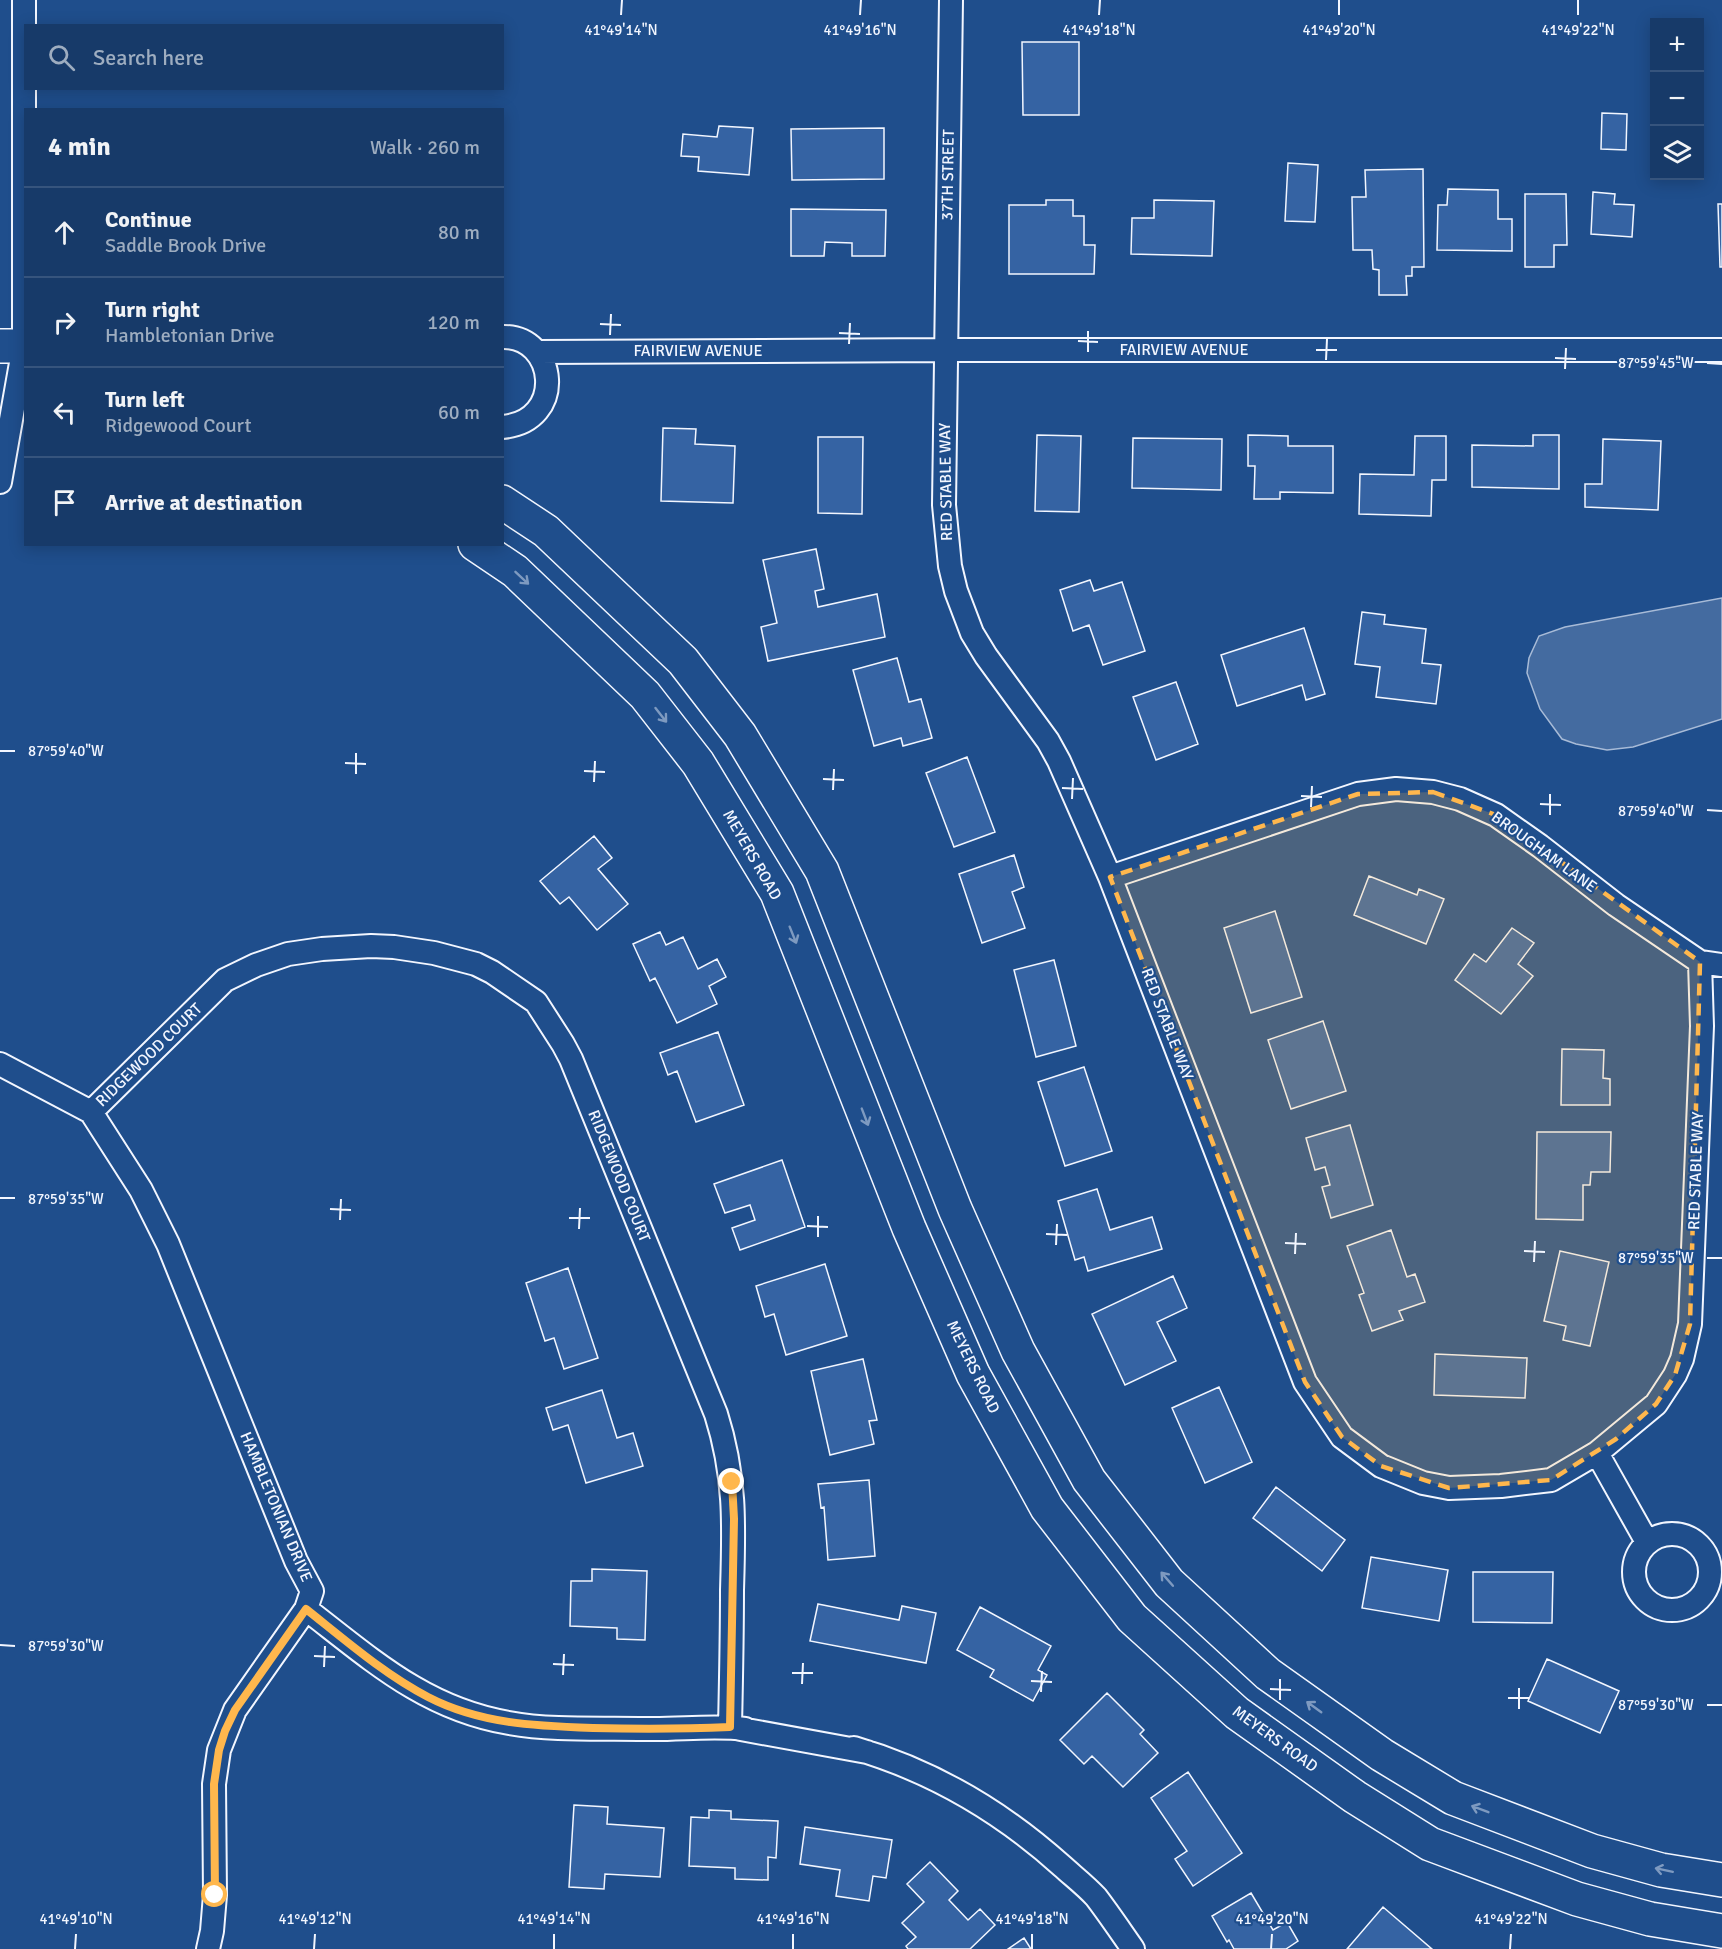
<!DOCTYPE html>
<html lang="en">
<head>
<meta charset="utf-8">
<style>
	body { margin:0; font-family:Signika,sans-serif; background:#244571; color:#f1f3f6 }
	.controls { position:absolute; right:18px; top:18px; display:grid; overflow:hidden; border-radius:0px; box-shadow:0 3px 15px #0003 }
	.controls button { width:54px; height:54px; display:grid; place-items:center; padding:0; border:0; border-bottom:2px solid #36547d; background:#173a69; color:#f1f3f6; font:30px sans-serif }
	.stop { position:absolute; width:18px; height:18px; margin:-14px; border:4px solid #ffb74d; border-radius:50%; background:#fff }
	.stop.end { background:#ffb74d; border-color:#fff; box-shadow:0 2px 6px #0008 }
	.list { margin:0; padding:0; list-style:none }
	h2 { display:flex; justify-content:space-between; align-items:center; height:78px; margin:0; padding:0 24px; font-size:26px }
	h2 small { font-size:20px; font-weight:400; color:#9eadc0 }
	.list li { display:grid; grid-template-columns:39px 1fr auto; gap:18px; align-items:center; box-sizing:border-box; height:90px; padding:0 24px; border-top:2px solid #36547d }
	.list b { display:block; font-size:22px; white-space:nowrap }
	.list p { margin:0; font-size:20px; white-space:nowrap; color:#9eadc0 }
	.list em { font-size:20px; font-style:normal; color:#9eadc0 }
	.icon { flex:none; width:33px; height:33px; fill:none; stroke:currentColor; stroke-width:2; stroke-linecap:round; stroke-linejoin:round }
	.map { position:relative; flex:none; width:1722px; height:1949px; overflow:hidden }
	.search { position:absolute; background:#173a69; box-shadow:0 3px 15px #0003; left:24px; top:24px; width:480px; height:66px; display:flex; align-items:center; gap:15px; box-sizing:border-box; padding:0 21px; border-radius:0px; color:#9eadc0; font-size:22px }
	.panel { position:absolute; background:#173a69; box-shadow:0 3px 15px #0003; left:24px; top:108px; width:480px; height:438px; border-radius:0px }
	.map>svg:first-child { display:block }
	.water { fill:#446ba0; stroke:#a8bbd7; stroke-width:1.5 }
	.building { fill:#3563a3; stroke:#f2f6ff; stroke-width:1.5 }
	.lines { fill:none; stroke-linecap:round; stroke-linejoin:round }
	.street-casing { stroke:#f2f6ff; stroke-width:26 }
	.secondary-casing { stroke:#f2f6ff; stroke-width:36 }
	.street { stroke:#1f4e8c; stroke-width:22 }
	.secondary { stroke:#1f4e8c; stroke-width:33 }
	.oneway { stroke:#7e9ac0 }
	.route { stroke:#ffb74d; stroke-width:8 }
	.marked { fill:#ffb74d; fill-opacity:0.2; stroke:#ffb74d; stroke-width:4.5; stroke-dasharray:12 8; stroke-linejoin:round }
	.ticks { fill:none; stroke:#f2f6ff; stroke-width:2 }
	.labels { text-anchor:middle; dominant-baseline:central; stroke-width:4.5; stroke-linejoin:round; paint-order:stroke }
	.street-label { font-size:16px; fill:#f2f6ff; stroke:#1f4e8c }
	.ticks-label { font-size:15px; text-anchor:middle; fill:#f2f6ff; stroke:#1f4e8c; stroke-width:4.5; stroke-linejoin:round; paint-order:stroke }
</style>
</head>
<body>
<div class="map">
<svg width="1722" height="1949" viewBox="0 0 1722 1949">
	<rect width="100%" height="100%" fill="#1f4e8c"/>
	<!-- water -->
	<path class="water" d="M1722,598V719L1633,747L1607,750L1576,744L1562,739L1540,709L1527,673L1529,658L1539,636L1565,627Z"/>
	<!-- building -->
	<path class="building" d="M1022,42H1079V115H1023Z
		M1602,113L1627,114L1626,150L1601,149Z
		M719,126L753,128L749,175L698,171L699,157L681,156L683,134L717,137Z
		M884,128V179L792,180L791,129Z
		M1288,163L1318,165L1315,222L1285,221Z
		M1423,169L1424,267H1412V276H1406L1407,295H1379V270L1373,269L1372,250H1353L1352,197H1366L1365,170Z
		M1448,189L1498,190V219H1512V251L1437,250L1438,205H1447Z
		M1593,192L1615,194L1614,204L1634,205L1632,237L1591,234Z
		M1525,194H1566L1567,245H1554V267H1525Z
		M1046,200H1073V216H1084V245H1095L1094,274H1009V205H1046Z
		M1154,200L1214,201L1212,256L1131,254L1132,218H1154Z
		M1718,204H1722V267H1720Z
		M791,209L886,210L885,256H852V243L825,242L824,256H791Z
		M663,428L696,429L695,444L735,446L733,503L661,501Z
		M1037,435L1081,436L1079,512L1035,511Z
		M1248,435L1288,436V446H1333V493L1280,492V499H1254L1255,466H1248Z
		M1533,435H1559V489L1472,487V445L1533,446Z
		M1415,436H1446V480H1432L1431,516L1359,514L1360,474L1414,475Z
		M818,437H863L862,514L818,513Z
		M1133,438L1222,439L1221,490L1132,488Z
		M1603,439L1661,441L1658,510L1585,507V484H1602Z
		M816,549L824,589L815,591L818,607L877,594L885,637L768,661L761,627L777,623L763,560Z
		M1090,580L1094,591L1122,582L1145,651L1103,665L1089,625L1073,631L1060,590Z
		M1362,612L1385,615L1384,624L1426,629L1422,663L1441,665L1436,704L1376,697L1380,667L1355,664Z
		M1304,628L1325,694L1306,700L1302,685L1237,706L1221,655Z
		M897,658L909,702L921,699L932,738L903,746L901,738L874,746L853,670Z
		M1176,682L1198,744L1156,760L1133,697Z
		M967,757L995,832L954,847L926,773Z
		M594,836L612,858L598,869L628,904L597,930L569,897L560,904L540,881Z
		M1014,855L1024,887L1012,892L1025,928L982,943L959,874Z
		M1369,876L1417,895L1419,889L1444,899L1426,944L1354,915Z
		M1275,911L1302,997L1251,1013L1224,928Z
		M1512,928L1534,943L1518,964L1533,976L1501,1014L1455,980L1474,954L1486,962Z
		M660,932L666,945L683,937L698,969L717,959L726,977L709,986L717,1004L677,1023L655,978L650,981L633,944Z
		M1054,960L1076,1046L1036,1057L1014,970Z
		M1323,1021L1346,1091L1291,1109L1268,1040Z
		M718,1032L744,1105L696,1122L677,1071L668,1075L660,1053Z
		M1562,1049L1604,1050L1603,1078L1610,1079V1105H1561Z
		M1084,1067L1112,1151L1065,1166L1038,1082Z
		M1350,1125L1373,1205L1331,1218L1322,1187L1330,1185L1325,1167L1315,1170L1306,1138Z
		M1537,1132H1611L1610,1172H1591L1590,1185H1583V1220L1536,1219Z
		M782,1160L805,1227L740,1250L732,1228L755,1220L750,1205L725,1213L714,1184Z
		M1097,1189L1110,1230L1152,1217L1162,1249L1088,1271L1084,1257L1075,1260L1058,1201Z
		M1391,1230L1407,1277L1415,1274L1425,1302L1399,1311L1403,1320L1372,1331L1359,1295L1364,1293L1347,1246Z
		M1560,1251L1609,1262L1590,1346L1563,1340L1566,1326L1544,1321Z
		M825,1264L847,1336L786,1355L774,1314L765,1317L756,1286Z
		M568,1268L598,1358L564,1369L554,1338L545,1341L526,1283Z
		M1173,1276L1187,1308L1157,1322L1176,1361L1125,1385L1092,1314Z
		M1435,1354L1527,1358L1525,1398L1434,1395Z
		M863,1359L877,1420L869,1421L874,1444L830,1455L811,1371Z
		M1219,1387L1252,1462L1205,1483L1172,1408Z
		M602,1390L617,1438L633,1433L643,1466L586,1483L568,1425L553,1430L546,1408Z
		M869,1480L875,1556L828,1560L824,1507L821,1508L818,1484Z
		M1276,1487L1345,1540L1322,1571L1253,1518Z
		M1371,1557L1448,1570L1439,1621L1362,1608Z
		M592,1569L647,1571L645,1640L617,1639V1628L570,1626L571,1581H592Z
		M1473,1572H1553L1552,1623L1473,1622Z
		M818,1604L899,1620L902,1606L936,1613L926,1663L810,1641Z
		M980,1607L1051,1646L1038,1670L1047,1675L1033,1701L990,1677L994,1670L957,1650Z
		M1547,1659L1619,1691L1600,1733L1528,1701Z
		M1107,1693L1144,1730L1140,1734L1158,1753L1123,1787L1092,1756L1084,1764L1060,1740Z
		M1188,1772L1242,1853L1193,1886L1175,1859L1187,1851L1151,1798Z
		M574,1805L608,1807L607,1824L664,1828L660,1877L605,1874L604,1889L569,1887Z
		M709,1810L731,1811V1819L778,1821L776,1858L768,1857V1880L735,1879V1868L689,1866L691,1817L709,1818Z
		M805,1827L892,1840L886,1878L873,1876L869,1901L836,1896L840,1870L800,1864Z
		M930,1862L958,1891L949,1900L968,1920L980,1909L995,1925L970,1949H908L906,1946L916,1937L902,1923L924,1902L907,1884Z
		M1251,1893L1273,1930L1287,1922L1298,1941L1286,1949H1234L1229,1940L1227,1942L1212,1916Z
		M1383,1907L1432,1949H1347Z
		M1024,1938L1031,1949H1008Z"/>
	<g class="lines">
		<defs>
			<path id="street" d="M951,0L944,505L950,566L956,591L972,633L986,656L1048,741L1059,761L1110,877L1305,1382L1342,1437L1381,1466L1423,1483L1449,1488L1501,1486L1551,1480L1597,1453L1656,1404L1675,1375L1682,1359L1690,1324L1702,1026L1700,962
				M502,337C557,335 567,422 502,427
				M537,352L946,350H1722
				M0,482L24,346V0
				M1110,877L1358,794L1396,789L1433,792L1460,799L1496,815L1540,846L1616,905L1700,962L1722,965
				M0,1064L91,1112L141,1190L168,1244L296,1561L312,1591L306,1609L235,1710L219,1750L214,1784L215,1895L212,1931L208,1949
				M91,1112L225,980L256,965L288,954L322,949L371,946L394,947L434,953L476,964L492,972L536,1002L563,1044L571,1059L716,1414C736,1477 734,1526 732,1590C732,1636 731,1682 730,1727L867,1752
				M1597,1453L1647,1542
				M1634 1572a38 38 0 1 1 76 0a38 38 0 1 1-76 0Z
				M306,1609C371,1659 425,1709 509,1723C553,1731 600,1728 645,1729C678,1730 712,1725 745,1729
				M854,1748C933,1771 1002,1812 1062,1866C1073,1876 1086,1886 1096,1897C1109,1914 1121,1932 1133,1949"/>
			<path id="secondary" d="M0,346H26
				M502,502L546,531L683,661L740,735L822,871L955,1209L1018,1351L1089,1480L1169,1583L1268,1674L1382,1755L1453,1798L1592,1851L1661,1870L1722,1880
				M475,544L515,571L645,695L698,763L777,893L909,1228L973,1374L1047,1508L1132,1618L1237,1713L1355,1797L1430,1844L1577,1899L1650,1919L1722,1931"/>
		</defs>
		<!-- street casing -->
		<use href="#street" class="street-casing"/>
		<!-- secondary casing -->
		<use href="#secondary" class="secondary-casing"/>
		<!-- street -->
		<use href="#street" class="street"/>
		<!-- secondary -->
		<use href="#secondary" class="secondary"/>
	</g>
	<!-- one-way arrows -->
	<defs><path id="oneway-shaft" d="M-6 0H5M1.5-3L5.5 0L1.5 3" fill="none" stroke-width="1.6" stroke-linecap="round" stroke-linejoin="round" transform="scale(1.5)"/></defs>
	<g class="oneway">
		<use href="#oneway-shaft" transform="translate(522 578) rotate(43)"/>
		<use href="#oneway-shaft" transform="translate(661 715) rotate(52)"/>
		<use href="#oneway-shaft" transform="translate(793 935) rotate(68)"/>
		<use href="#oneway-shaft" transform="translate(865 1117) rotate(69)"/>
		<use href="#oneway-shaft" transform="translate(1167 1579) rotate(-131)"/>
		<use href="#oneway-shaft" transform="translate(1314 1707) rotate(-144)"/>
		<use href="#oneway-shaft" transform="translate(1480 1809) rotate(-159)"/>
		<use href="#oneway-shaft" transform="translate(1664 1870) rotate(-168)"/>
	</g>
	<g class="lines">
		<!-- route -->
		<path class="route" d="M215,1895L214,1784L219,1750L225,1731L235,1710L306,1609C345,1640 384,1674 428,1697C480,1724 536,1726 593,1728C639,1729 684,1729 730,1727L734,1519L732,1482"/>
	</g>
	<!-- marked area -->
	<path class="marked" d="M1433,792L1496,815L1700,962L1690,1324L1675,1375L1656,1404L1616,1439L1551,1480L1449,1488L1381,1466L1342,1437L1305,1382L1110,877L1358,794Z"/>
	<!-- ticks -->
	<path class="ticks" d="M621,15L622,0M860,15L861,0M1099,15L1100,0M1339,15V0M1578,15V0M600,324L621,325M839,333L860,334M610,335L611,314M1078,341L1098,342M849,344L850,323M1316,350H1337M1088,352V331M1555,358L1576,359M1326,360L1327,339M1707,363L1722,364M1565,369L1566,348M0,751H15M345,763L366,764M584,771L605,772M356,774V753M823,779L844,780M594,782L595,761M1062,788L1083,789M833,790L834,769M1301,796L1322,797M1072,799L1073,778M1540,804L1561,805M1311,807L1312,786M1707,810L1722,811M1550,815V794M0,1198H15M330,1209L351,1210M569,1218H590M340,1220L341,1199M807,1226L828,1227M579,1229L580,1208M1046,1234L1067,1235M818,1237V1216M1285,1243L1306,1244M1056,1245L1057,1224M1524,1251L1545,1252M1295,1254L1296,1233M1707,1258H1722M1534,1262L1535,1241M0,1645L15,1646M314,1656L335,1657M553,1664L574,1665M324,1667L325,1646M792,1673H813M563,1675L564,1654M1031,1681L1052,1682M802,1684L803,1663M1270,1689L1291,1690M1041,1692L1042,1671M1508,1698H1529M1280,1700V1679M1707,1705H1722M1519,1709V1688M75,1949L76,1934M314,1949L315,1934M554,1949V1934M793,1949V1934M1032,1949V1934M1271,1949L1272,1934M1510,1949L1511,1934"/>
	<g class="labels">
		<!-- street labels -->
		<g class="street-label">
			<text transform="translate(948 175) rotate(-89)">37TH STREET</text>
			<text x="1184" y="350">FAIRVIEW AVENUE</text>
			<text x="698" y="351">FAIRVIEW AVENUE</text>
			<text transform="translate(946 482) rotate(-91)">RED STABLE WAY</text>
			<text transform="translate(1544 852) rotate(36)">BROUGHAM LANE</text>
			<text transform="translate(752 855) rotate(60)">MEYERS ROAD</text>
			<text transform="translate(1167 1024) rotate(69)">RED STABLE WAY</text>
			<text transform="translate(149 1055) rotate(-44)">RIDGEWOOD COURT</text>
			<text transform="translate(1696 1171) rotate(-88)">RED STABLE WAY</text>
			<text transform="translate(619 1176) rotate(68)">RIDGEWOOD COURT</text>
			<text transform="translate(973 1367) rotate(64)">MEYERS ROAD</text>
			<text transform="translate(276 1507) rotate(67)">HAMBLETONIAN DRIVE</text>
			<text transform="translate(1275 1739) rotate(36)">MEYERS ROAD</text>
		</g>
	</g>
	<g class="ticks-label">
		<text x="621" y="35">41°49'14"N</text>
		<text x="860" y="35">41°49'16"N</text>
		<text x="1099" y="35">41°49'18"N</text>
		<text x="1339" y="35">41°49'20"N</text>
		<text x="1578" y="35">41°49'22"N</text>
		<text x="1656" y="368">87°59'45"W</text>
		<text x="66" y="756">87°59'40"W</text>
		<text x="1656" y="816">87°59'40"W</text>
		<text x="66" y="1204">87°59'35"W</text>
		<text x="1656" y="1263">87°59'35"W</text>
		<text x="66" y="1651">87°59'30"W</text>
		<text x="1656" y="1710">87°59'30"W</text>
		<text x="76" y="1924">41°49'10"N</text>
		<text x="315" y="1924">41°49'12"N</text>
		<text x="554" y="1924">41°49'14"N</text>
		<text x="793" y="1924">41°49'16"N</text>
		<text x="1032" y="1924">41°49'18"N</text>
		<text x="1272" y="1924">41°49'20"N</text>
		<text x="1511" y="1924">41°49'22"N</text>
	</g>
</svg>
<div class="controls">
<button>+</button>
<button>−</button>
<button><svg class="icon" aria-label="layers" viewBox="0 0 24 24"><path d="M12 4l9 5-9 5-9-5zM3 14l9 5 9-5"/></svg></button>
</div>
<div class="stop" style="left:215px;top:1895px"></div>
<div class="stop end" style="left:732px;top:1482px"></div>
<div class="search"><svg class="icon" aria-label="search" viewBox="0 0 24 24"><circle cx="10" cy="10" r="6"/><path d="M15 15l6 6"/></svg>Search here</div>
<section class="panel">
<h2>4 min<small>Walk · 260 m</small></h2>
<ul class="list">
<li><svg class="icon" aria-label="ahead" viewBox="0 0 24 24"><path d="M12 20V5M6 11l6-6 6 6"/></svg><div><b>Continue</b><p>Saddle Brook Drive</p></div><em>80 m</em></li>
<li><svg class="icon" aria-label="right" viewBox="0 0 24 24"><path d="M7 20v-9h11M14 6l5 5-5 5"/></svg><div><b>Turn right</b><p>Hambletonian Drive</p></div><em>120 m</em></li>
<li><svg class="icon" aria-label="left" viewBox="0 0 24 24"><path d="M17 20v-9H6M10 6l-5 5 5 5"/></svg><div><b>Turn left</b><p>Ridgewood Court</p></div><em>60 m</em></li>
<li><svg class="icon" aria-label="arrive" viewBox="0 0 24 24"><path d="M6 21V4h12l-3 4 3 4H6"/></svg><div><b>Arrive at destination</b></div></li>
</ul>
</section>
</div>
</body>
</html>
